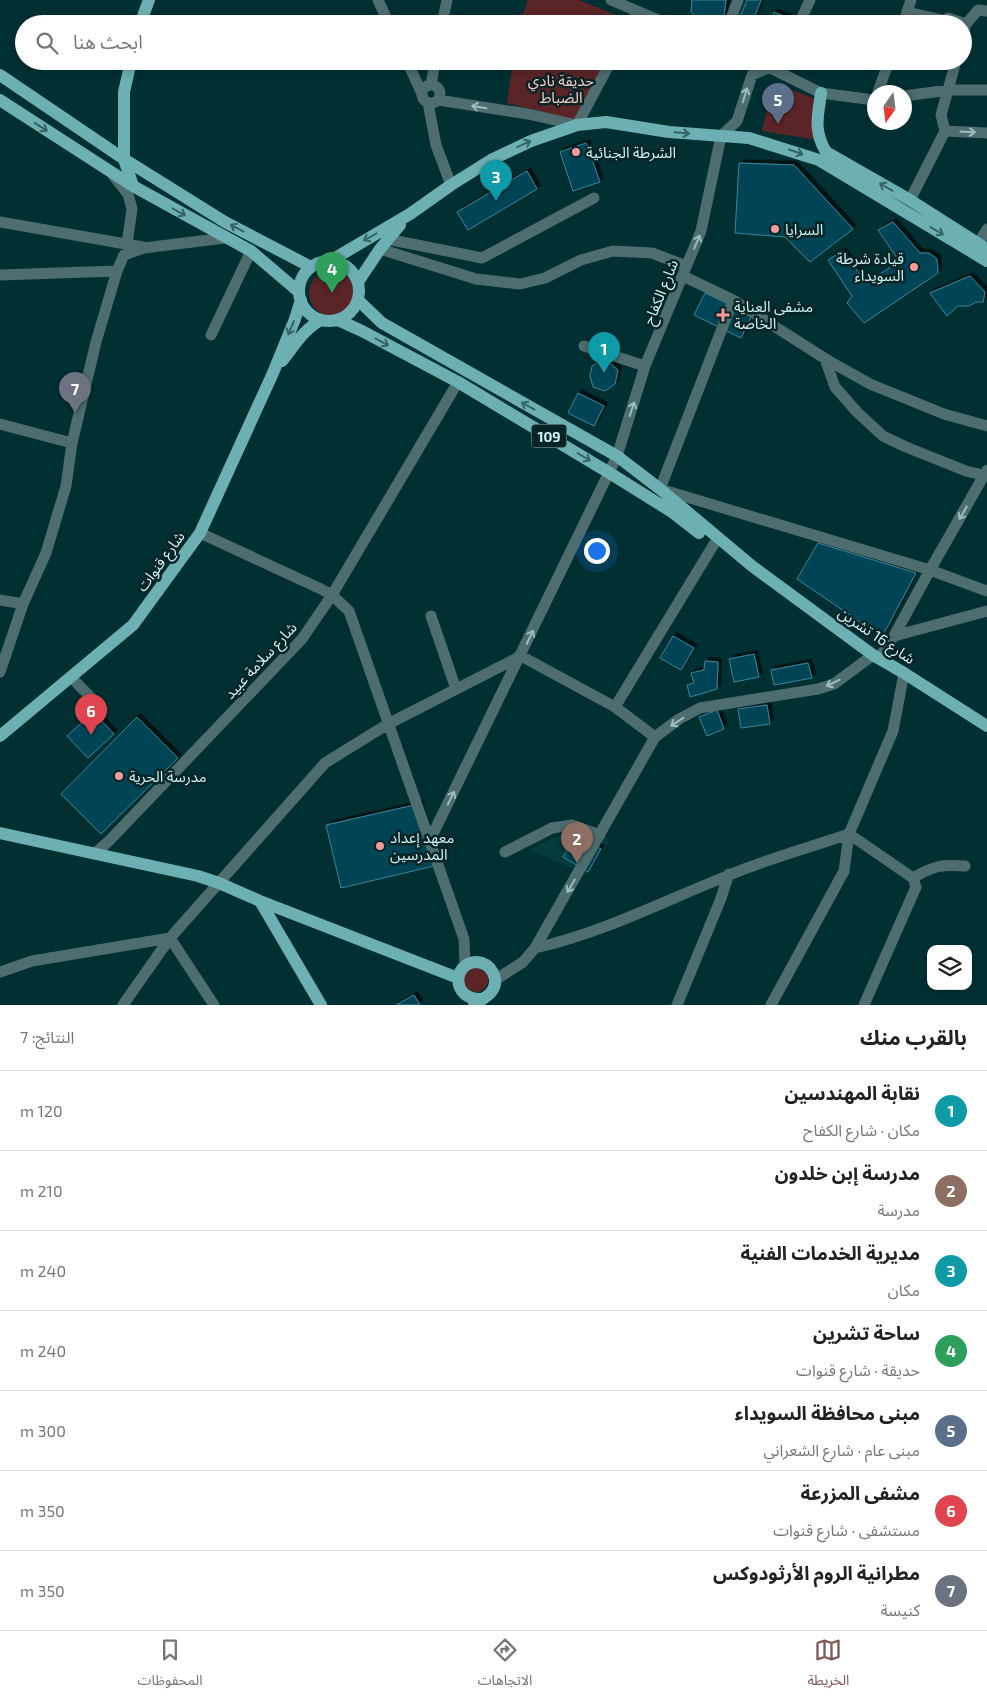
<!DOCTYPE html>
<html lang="ar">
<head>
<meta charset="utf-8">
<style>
	body { margin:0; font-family:"Exo 2","Noto Sans Arabic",sans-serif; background:#f6f6f6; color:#222; direction:rtl }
	.controls { position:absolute; right:15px; bottom:15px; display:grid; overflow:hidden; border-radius:10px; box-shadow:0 2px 8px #0003 }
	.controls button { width:45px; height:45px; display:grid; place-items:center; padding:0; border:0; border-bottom:1px solid #e0e0e0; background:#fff; color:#222; font:25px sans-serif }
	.compass { position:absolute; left:867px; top:85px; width:45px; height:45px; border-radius:50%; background:#fff; box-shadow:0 2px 8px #0003; rotate:194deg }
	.you { position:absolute; left:596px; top:550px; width:18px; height:18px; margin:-12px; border:4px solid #fff; border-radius:50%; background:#1a73e8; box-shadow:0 0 0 8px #1a73e833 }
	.badge { display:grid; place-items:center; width:32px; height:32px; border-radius:50%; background:#815858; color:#fff; font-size:16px; font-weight:700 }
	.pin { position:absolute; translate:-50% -41px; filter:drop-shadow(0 1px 2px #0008) }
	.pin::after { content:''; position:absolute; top:26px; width:18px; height:15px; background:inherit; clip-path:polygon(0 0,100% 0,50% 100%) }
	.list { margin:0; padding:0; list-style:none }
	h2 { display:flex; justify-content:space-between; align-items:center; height:65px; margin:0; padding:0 20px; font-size:21px }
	h2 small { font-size:16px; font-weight:400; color:#767676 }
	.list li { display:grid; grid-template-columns:32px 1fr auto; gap:15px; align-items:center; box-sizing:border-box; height:80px; padding:0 20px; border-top:1px solid #e0e0e0 }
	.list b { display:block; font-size:19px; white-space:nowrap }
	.list p { margin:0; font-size:16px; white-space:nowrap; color:#767676 }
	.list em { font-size:16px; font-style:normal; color:#767676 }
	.icon { flex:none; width:28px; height:28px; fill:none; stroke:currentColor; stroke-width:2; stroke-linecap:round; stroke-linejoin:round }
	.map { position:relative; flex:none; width:987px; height:1005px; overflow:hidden; direction:ltr }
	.search { position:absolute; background:#fff; box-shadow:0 2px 8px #0003; left:15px; right:15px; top:15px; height:55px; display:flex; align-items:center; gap:12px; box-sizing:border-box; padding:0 18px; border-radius:28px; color:#767676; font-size:19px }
	.sheet { height:625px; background:#fff }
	nav { display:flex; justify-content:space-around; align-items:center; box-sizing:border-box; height:70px; border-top:1px solid #e0e0e0; background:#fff; font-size:14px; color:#767676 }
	nav a { display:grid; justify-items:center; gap:2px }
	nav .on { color:#815858 }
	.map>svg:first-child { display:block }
	.built { fill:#043c3e }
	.green { fill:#5b2528 }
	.building { fill:#034555; stroke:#3a859b; filter:url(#shadow) }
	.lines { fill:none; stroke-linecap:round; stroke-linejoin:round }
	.minor { stroke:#4e6d6e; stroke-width:11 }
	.major { stroke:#6db0b3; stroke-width:12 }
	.oneway { stroke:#9abdbf }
	.oneway2 { stroke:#366365 }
	.poi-dot { fill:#f59b9b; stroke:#092426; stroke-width:2 }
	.labels { text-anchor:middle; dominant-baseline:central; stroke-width:5; stroke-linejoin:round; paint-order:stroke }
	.shield { fill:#092426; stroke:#92b5b7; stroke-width:1 }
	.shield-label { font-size:14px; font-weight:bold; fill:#ccf3f5 }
	.park-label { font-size:15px; fill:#f9c7c6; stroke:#092426 }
	.poi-label { font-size:15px; fill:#ccf3f5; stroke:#092426; text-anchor:start }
	.street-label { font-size:15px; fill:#ccf3f5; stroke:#092426 }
</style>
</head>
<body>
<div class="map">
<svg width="987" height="1005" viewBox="0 0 987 1005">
	<defs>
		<filter id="shadow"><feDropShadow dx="3.5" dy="-3.5" stdDeviation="0" flood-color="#0009"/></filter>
	</defs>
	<rect width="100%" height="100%" fill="#003032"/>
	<!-- built -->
	<path class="built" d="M570,830L610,839L588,875L529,850Z"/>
	<!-- green -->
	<path class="green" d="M528,0H579L626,19L623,24H519Z
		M513,61H605L575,120L507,103Z
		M779,85L827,103L817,140L762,131L768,105Z
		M309 293a23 23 0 1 1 46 0a23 23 0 1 1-46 0Z
		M464 980a12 12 0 1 1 24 0a12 12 0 1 1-24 0Z"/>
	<!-- building -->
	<path class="building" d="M692,0H726L724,16L714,23L701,22L691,12Z
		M747,0H761L752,24H737Z
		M774,12L788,18L786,24H769Z
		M586,143L600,182L573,191L560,152Z
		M739,163L794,165L853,229L810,262L785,237L735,233Z
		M527,171L537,189L468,230L457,212Z
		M893,222L920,253H929L937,259L938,273L864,323L847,303L852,296L828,260L842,251L867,283L899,261L878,230Z
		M970,276L985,292L983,302H976L969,306H958L947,316L930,293Z
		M705,293L752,315L741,338L694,315Z
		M605,359L618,370L615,384L605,391L593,387L590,376L592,366Z
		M578,393L604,406L594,426L568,413Z
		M818,543L916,573L882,637L797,579Z
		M673,636L694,648L681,670L660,658Z
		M754,654L759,677L734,682L729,659Z
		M705,661L718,662L717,689L690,697L687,685L694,683L691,673L704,670Z
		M808,663L812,678L774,685L771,670Z
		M767,705L770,724L741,728L738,709Z
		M717,710L724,729L707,736L699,717Z
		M93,712L114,734L88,758L67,736Z
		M137,717L178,758L101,834L61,794Z
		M419,804L434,866L341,888L326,825Z
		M577,835L601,849L588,872L563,857Z
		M414,995L420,1005H396Z"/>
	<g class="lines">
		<!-- minor -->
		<path class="minor" d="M378,0L389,24
			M611,0L668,24
			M907,12L947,21L948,18L966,24
			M442,24L447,0
			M631,24L637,12
			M729,24L738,0
			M799,24L810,0
			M903,24L911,0
			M963,35L966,24L978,10L987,11
			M407,61L422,94
			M756,61L821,93L874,100
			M431,85L435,61
			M422 94a9 9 0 1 1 18 0a9 9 0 1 1-18 0Z
			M878,92L889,61
			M904,96L949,90H987
			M438,100L528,114L577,125L611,61
			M428,103L436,145L451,185
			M945,131L941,115L956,61
			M113,175L128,194L132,209L127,244
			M910,200L945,131L987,133
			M0,222L143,247
			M387,239L482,258L594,198
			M978,244L987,229
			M380,249L476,279L520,284L545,278L581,260L613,251L652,253L686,266
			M0,275L117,271L124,255L144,248L225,238
			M683,276L733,300L829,361L870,384L944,414L987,426
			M733,300L660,489L930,570L987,591
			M211,335L251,251
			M584,346L645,366
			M825,359L835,387L857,412L883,436L906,447L966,471L987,476
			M0,424L72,443
			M200,533L321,589L332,595L349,611L464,939L465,966
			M0,600L23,604
			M431,616L456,689
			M894,636L987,611
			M879,658L894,636L930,570L987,470
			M0,672L23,604L46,553L66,486L72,443L96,342L117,271
			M71,677L102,709
			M615,707L714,544
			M429,842L617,456L645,366L701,231L721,136L737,121L752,75L770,67L779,61
			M505,852L552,828L572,825L600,835
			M94,854L108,842L302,639L332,595L458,382
			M913,878C933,866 942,864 965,866
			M535,948C602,933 664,901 727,876C766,859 808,848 849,834L893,731L904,673
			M0,972L32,961L170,938L214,1005
			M495,980L523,962L535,948L655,737L679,719L700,708L818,689L834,684L873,655
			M123,1005L170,938L325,763L388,724L521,656L615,707L655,737
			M677,1005L720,901L729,874
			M771,1005L844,871L849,834L913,878L916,887L864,1005"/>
		<!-- major -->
		<path class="major" d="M140,24L149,0
			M131,61L124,92V159L133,186
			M0,75L124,159L225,222L311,267
			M821,93C818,116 813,130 826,152L910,200L987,249
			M0,100L133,186L251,251L299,292
			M299 291a30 30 0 1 1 60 0a30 30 0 1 1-60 0Z
			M330,261L410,214L451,185L491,160L531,141L577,125L606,122L669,132L749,138L819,160L987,261
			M358,282L380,249L400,225
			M358,300L382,323L617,456L660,489L752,566L873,655L904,673L987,726
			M338,320L362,331L458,382L608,472L672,512L699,533
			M282,361C294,346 304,329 321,320
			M0,736L133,625L200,533L273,373L295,319L301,300
			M0,833L198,876L219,883L260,901L458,978
			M260,901L321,1005
			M474,1005C480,1000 488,997 492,991C500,979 491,963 477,962C452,962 451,1000 481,999"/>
	</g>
	<!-- one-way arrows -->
	<defs><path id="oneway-shaft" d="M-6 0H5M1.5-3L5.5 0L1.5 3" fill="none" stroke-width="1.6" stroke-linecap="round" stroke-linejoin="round" transform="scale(1.25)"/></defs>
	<g class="oneway">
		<use href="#oneway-shaft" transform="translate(745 95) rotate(-73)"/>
		<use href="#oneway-shaft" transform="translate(479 107) rotate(-171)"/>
		<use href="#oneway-shaft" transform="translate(968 132) rotate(3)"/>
		<use href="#oneway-shaft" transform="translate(697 242) rotate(-67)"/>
		<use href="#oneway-shaft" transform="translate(632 409) rotate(-72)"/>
		<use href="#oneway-shaft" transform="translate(963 513) rotate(120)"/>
		<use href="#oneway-shaft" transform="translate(530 637) rotate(-65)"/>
		<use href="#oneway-shaft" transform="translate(833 683) rotate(154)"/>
		<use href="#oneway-shaft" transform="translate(677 722) rotate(147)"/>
		<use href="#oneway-shaft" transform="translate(451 798) rotate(-64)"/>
		<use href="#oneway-shaft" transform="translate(571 886) rotate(120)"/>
	</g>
	<g class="oneway2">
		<use href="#oneway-shaft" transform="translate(41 127) rotate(33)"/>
		<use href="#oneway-shaft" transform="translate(682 133) rotate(5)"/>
		<use href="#oneway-shaft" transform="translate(524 144) rotate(-25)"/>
		<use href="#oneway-shaft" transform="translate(796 152) rotate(19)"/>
		<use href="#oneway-shaft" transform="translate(886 187) rotate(-150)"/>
		<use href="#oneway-shaft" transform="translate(179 212) rotate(29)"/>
		<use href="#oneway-shaft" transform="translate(237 228) rotate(-152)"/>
		<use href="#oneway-shaft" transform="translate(937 231) rotate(31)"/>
		<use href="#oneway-shaft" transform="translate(370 237) rotate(151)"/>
		<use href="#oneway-shaft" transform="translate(291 328) rotate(113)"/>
		<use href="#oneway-shaft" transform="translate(382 342) rotate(29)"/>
		<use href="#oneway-shaft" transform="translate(528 406) rotate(-151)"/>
		<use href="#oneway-shaft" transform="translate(584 457) rotate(31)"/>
	</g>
	<!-- markers -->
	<g class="poi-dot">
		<circle cx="576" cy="152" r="5"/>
		<circle cx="775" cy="229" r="5"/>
		<circle cx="914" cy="267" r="5"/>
		<path d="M720.5 307.5h5v5h5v5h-5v5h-5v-5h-5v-5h5z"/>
		<circle cx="119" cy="776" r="5"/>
		<circle cx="380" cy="846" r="5"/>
	</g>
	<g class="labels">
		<!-- shield labels -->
		<rect class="shield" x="531.5" y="424.5" width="35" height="23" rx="4"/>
		<g class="shield-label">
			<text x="549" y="436">109</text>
		</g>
		<!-- park labels -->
		<g class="park-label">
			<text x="561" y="80">حديقة نادي<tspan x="561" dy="17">الضباط</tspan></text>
		</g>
		<!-- poi labels -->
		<g class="poi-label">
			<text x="586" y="152">الشرطة الجنائية</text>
			<text x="785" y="229">السرايا</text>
			<text x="904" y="258" text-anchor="end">قيادة شرطة<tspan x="904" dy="17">السويداء</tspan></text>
			<text x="734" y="306">مشفى العناية<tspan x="734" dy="17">الخاصة</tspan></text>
			<text x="129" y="776">مدرسة الحرية</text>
			<text x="390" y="837">معهد إعداد<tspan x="390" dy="17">المدرسين</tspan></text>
		</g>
		<!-- street labels -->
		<g class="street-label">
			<text transform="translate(660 292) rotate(-68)">شارع الكفاح</text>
			<text transform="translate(160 561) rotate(-54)">شارع قنوات</text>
			<text transform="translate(877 635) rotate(34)">شارع 16 تشرين</text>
			<text transform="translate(260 660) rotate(-47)">شارع سلامة عبيد</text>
		</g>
	</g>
</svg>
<div class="controls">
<button><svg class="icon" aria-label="layers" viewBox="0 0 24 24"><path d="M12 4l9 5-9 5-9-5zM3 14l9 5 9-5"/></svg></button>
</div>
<svg class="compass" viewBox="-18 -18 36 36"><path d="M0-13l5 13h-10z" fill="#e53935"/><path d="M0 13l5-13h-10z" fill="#767676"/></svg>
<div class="you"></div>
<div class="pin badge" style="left:604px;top:373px;background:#0f9aa8">1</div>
<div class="pin badge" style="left:577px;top:863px;background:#8d6e63">2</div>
<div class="pin badge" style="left:496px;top:201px;background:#0f9aa8">3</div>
<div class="pin badge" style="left:332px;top:293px;background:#2e9e5b">4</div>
<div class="pin badge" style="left:778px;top:124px;background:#5c6f8a">5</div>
<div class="pin badge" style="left:91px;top:735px;background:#e0444e">6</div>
<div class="pin badge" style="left:75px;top:413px;background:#6b7280">7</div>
<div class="search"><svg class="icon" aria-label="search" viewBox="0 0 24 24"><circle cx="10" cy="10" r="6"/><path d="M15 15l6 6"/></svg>ابحث هنا</div>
</div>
<section class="sheet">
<h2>بالقرب منك<small>النتائج: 7</small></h2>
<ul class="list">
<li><span class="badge" style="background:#0f9aa8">1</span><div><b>نقابة المهندسين</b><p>مكان · شارع الكفاح</p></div><em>120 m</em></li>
<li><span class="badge" style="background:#8d6e63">2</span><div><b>مدرسة إبن خلدون</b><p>مدرسة</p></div><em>210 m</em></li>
<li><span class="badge" style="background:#0f9aa8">3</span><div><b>مديرية الخدمات الفنية</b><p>مكان</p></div><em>240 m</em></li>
<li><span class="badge" style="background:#2e9e5b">4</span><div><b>ساحة تشرين</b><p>حديقة · شارع قنوات</p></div><em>240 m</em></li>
<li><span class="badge" style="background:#5c6f8a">5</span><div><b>مبنى محافظة السويداء</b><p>مبنى عام · شارع الشعراني</p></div><em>300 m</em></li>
<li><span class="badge" style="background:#e0444e">6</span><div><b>مشفى المزرعة</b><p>مستشفى · شارع قنوات</p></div><em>350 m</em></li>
<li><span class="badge" style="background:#6b7280">7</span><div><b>مطرانية الروم الأرثودوكس</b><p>كنيسة</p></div><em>350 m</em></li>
</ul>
</section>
<nav>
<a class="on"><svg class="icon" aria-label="map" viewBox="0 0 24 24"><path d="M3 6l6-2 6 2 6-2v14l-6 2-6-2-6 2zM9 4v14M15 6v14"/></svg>الخريطة</a>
<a><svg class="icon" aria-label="directions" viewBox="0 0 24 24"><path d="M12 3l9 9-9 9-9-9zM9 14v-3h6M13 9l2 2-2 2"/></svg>الاتجاهات</a>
<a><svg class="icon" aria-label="saved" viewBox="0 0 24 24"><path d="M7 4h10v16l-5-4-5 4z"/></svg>المحفوظات</a>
</nav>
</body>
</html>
